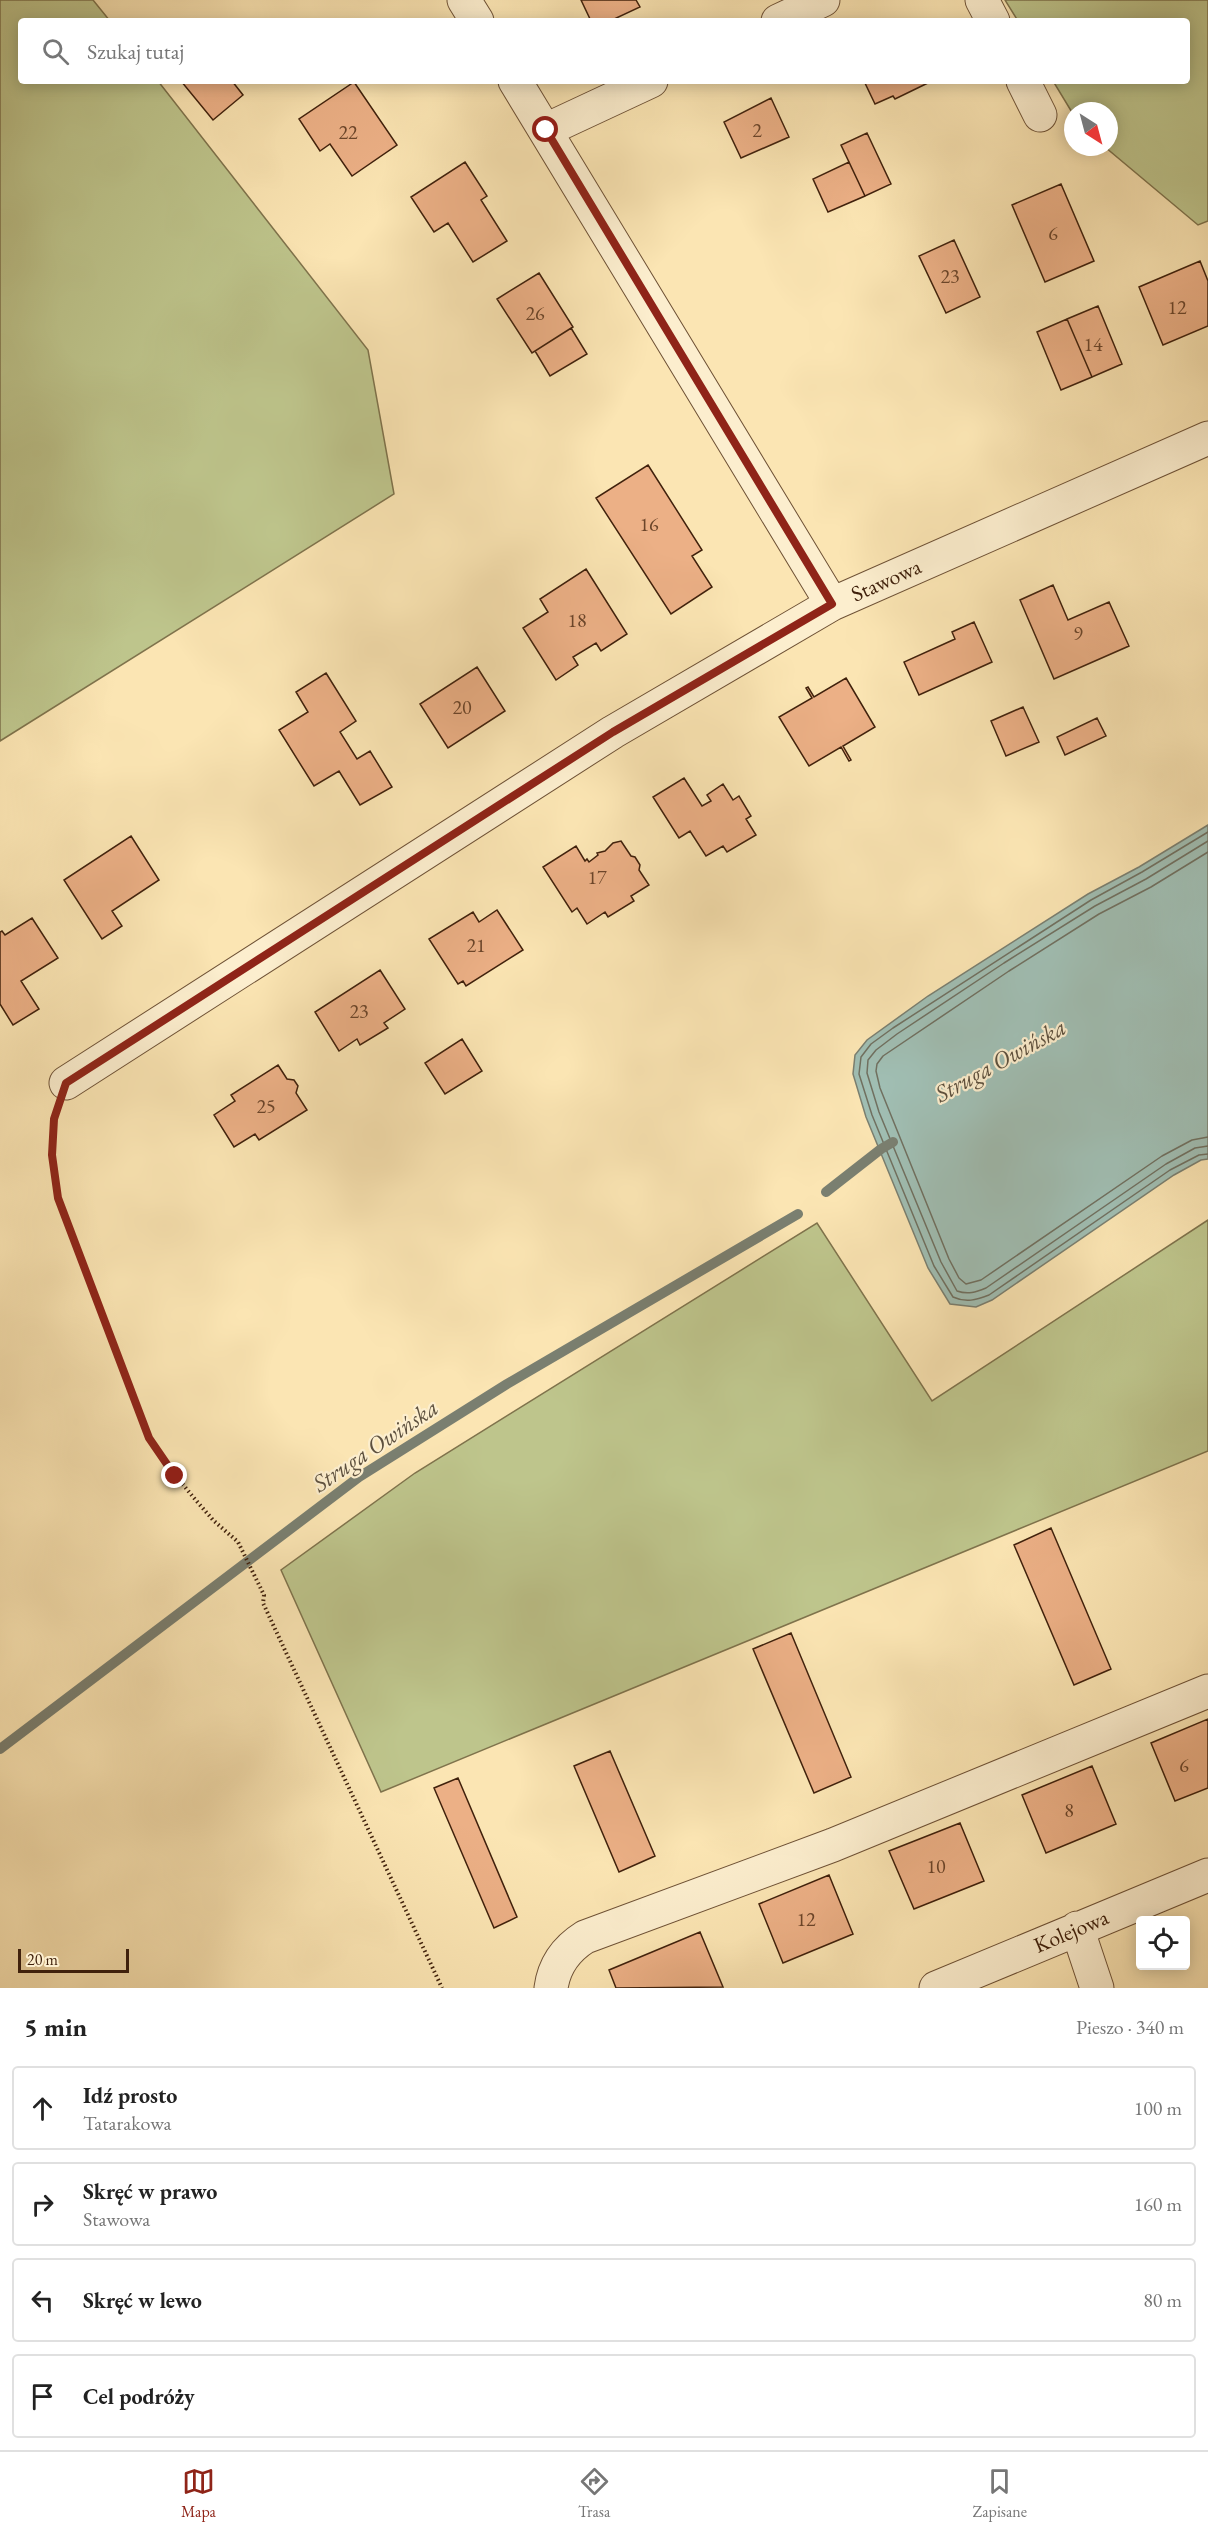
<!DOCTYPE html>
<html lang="pl">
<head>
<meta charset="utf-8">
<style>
	body { margin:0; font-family:"EB Garamond",serif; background:#f2f2f2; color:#222 }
	.controls { position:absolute; right:18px; bottom:18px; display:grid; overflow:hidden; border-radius:6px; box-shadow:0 3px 15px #0003 }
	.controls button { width:54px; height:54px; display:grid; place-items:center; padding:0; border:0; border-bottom:2px solid #e0e0e0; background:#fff; color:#222; font:30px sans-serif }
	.compass { position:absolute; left:1064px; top:102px; width:54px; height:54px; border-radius:50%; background:#fff; box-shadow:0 3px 15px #0003; rotate:144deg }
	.scale { position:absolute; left:18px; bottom:15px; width:111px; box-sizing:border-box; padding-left:6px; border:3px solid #40210c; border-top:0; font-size:16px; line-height:21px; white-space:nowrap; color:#40210c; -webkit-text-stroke:4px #fceece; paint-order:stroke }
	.stop { position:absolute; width:18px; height:18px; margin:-14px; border:4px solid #8f2418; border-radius:50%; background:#fff }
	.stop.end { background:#8f2418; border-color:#fff; box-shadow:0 2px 6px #0008 }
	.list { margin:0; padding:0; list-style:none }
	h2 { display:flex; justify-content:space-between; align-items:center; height:78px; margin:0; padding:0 24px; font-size:26px }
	h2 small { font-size:20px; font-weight:400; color:#767676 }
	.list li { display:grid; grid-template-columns:39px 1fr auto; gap:18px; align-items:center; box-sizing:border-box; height:84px; margin:0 12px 12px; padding:0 12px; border:2px solid #e0e0e0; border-radius:6px }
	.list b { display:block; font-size:22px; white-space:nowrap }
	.list p { margin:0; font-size:20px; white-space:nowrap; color:#767676 }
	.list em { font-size:20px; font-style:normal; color:#767676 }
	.icon { flex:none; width:33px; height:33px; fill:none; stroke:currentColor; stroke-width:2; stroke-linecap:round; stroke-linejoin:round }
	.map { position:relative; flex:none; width:1208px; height:1988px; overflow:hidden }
	.search { position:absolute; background:#fff; box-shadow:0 3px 15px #0003; left:18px; right:18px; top:18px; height:66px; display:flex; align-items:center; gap:15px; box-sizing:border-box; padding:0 21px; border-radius:6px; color:#767676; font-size:22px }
	.sheet { height:462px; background:#fff }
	nav { display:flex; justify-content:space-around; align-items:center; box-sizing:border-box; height:84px; border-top:2px solid #e0e0e0; background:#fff; font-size:16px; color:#767676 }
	nav a { display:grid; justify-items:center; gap:3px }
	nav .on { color:#8f2418 }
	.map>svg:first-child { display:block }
	.green { fill:#bec58c; stroke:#7f734c; stroke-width:1.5 }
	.water { fill:#a0beb3; stroke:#7a7f70; stroke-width:1.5 }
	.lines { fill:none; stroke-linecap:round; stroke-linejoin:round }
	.shore { stroke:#707060; stroke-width:1.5 }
	.stream { stroke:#7a7f70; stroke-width:10 }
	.building { fill:#ecb086; stroke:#40210c; stroke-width:1.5 }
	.minor-casing { stroke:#6f5236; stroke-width:35 }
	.path { stroke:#40210c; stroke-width:4; stroke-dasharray:1.5 3; stroke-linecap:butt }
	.minor { stroke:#fceece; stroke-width:33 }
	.route { stroke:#8f2418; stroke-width:8 }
	.labels { text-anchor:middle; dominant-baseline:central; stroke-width:4.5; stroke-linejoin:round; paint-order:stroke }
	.number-label { font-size:20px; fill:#6b452a }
	.street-label { font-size:22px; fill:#40210c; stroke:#fceece }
	.water-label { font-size:24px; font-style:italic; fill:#5d503e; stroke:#fceece }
</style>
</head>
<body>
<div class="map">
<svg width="1208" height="1988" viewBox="0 0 1208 1988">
	<rect width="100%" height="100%" fill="#fbe5b3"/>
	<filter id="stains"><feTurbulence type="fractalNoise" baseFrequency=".00333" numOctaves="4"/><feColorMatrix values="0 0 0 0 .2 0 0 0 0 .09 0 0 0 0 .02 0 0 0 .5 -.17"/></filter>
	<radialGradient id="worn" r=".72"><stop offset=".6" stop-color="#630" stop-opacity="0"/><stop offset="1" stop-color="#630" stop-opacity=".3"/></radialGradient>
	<!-- green -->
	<path class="green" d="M0,0H93L110,21H21V81H158L368,350L394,494L0,741Z
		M1005,0H1208V221L1198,225L1105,147H1109V111H1073V114L1053,81H1187V21H1018Z
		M1208,1220V1451L381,1792L281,1570L415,1473L817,1223L932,1401Z"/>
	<!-- water -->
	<path class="water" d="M1208,825V1159L1201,1160L1174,1175L992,1300L976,1307L950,1304L928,1268L866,1117L853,1074L855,1055L867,1040L928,996L1088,894L1139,867Z"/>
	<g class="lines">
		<!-- shore -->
		<path class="shore" d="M1208,832L1142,872L1091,900L893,1028L871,1044L861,1057L859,1074L872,1115L934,1266L953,1297C966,1303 976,1300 989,1295L1170,1170L1199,1155L1208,1154
			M1208,841L1146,879L1095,906L1004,963L897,1034L876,1050L868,1060L867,1073L879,1112L941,1262L957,1291C968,1295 976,1292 986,1288L1166,1164L1195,1148L1208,1146
			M1208,852L1151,887L1099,914L1009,971L883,1056L877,1064L876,1071L880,1088L949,1259L959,1278L966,1284L981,1280L1162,1156L1192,1140L1208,1137"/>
		<!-- stream -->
		<path class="stream" d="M826,1192L881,1149L893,1142
			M0,1749L359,1477L507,1384L798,1214"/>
	</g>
	<!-- building -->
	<path class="building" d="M581,0H636L640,7L610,21H591Z
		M181,81H232L243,95L213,120Z
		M864,81H932L895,99L893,96L875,104Z
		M354,82L397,145L352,176L330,144L320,151L299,119Z
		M771,98L789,137L741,158L724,122Z
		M867,133L891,184L865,196L841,145Z
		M465,162L487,196L481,200L507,241L473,262L448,223L434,232L411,197Z
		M849,162L865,196L828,212L813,179Z
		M1061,184L1094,261L1045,282L1012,205Z
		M954,240L980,297L946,313L919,256Z
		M1200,261L1208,281V326L1163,345L1139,287Z
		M539,273L573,327L532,353L497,299Z
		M1098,306L1122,364L1092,377L1067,319Z
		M1067,319L1092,377L1061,390L1037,332Z
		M571,328L587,354L550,376L535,351Z
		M648,465L702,550L692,556L712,587L671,614L596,498Z
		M586,569L627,634L601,651L596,643L573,657L578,665L556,680L523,628L548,612L540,599Z
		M1053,585L1068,620L1109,602L1129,646L1054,679L1020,600Z
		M974,622L992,662L919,695L904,662L955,639L952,632Z
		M477,667L505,711L448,748L420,704Z
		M326,673L356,721L340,732L357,759L370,751L392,787L360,805L339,771L314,786L279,730L308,712L296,692Z
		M846,678L875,727L843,746L851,760L849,761L841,747L809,766L779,717L812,698L806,688L808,687L814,697Z
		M1023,707L1039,742L1006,756L991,721Z
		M1097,718L1106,736L1065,755L1057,737Z
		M684,778L702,806L711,801L707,795L723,784L733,800L739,796L751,816L746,819L756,835L727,852L723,846L706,856L690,831L679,838L653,797Z
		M131,836L159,880L112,911L122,926L102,939L64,880Z
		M621,841L631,856L635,857L640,865L639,870L649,885L631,896L634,901L608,917L605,912L587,924L577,908L572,912L543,867L576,846L585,861L587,859L589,862L598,855L597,853L605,851L613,843Z
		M497,910L523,950L466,986L463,981L458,984L429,939L473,912L479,922Z
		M32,918L58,958L21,981L39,1009L13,1025L0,1004V932L2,931L5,935Z
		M380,970L405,1009L384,1023L388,1028L360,1045L357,1039L339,1051L315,1012Z
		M462,1039L482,1071L445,1094L425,1063Z
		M278,1065L287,1079L294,1080L298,1086L296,1093L307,1110L259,1140L255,1134L234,1147L214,1115L235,1101L231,1095Z
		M1051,1528L1111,1669L1074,1685L1014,1545Z
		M791,1633L851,1777L814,1793L753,1649Z
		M1208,1719V1788L1175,1801L1151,1743Z
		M610,1751L655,1856L619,1872L574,1766Z
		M1092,1766L1116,1824L1046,1853L1022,1795Z
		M458,1778L517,1917L494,1928L434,1788Z
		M960,1823L984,1881L914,1909L889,1851Z
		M829,1875L853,1934L783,1963L759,1904Z
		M700,1932L723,1987L616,1988L609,1970Z"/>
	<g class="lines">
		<defs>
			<path id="minor" d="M464,0L477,21
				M982,0L993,21
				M778,21L823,0
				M515,81L832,604
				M1023,81L1040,115
				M546,130L651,81
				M66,1083L613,732L832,604L1208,438
				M1077,1928L1097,1988
				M551,1988C554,1966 566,1949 585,1937L833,1845L1208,1691
				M936,1988L1208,1875"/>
		</defs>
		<!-- minor casing -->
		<use href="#minor" class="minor-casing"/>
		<!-- path -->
		<path class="path" d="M55,1116L53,1155L58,1198L149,1438L162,1459L194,1498L213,1520L238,1542L264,1595L263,1603L442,1988"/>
		<!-- minor -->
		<use href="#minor" class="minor"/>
	</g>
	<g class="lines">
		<!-- route -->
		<path class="route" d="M175,1476L149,1438L58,1198L52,1155L54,1119L66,1083L613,732L832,604L546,130"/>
	</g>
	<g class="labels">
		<!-- number labels -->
		<g class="number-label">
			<text x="757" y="130">2</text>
			<text x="348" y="132">22</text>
			<text x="1053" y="233">6</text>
			<text x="950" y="276">23</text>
			<text x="1177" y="307">12</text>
			<text x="535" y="313">26</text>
			<text x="1093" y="344">14</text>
			<text x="649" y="524">16</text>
			<text x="577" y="620">18</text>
			<text x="1078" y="633">9</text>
			<text x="462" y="707">20</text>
			<text x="597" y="877">17</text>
			<text x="476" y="945">21</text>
			<text x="359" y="1011">23</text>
			<text x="266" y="1106">25</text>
			<text x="1184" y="1765">6</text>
			<text x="1069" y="1810">8</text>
			<text x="936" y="1866">10</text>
			<text x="806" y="1919">12</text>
		</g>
		<!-- street labels -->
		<g class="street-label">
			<text transform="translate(886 580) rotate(-24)">Stawowa</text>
			<text transform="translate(1071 1931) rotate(-23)">Kolejowa</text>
		</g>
		<!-- water labels -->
		<g class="water-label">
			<text transform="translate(1000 1060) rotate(-29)">Struga Owińska</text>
			<text transform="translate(375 1445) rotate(-34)">Struga Owińska</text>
		</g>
	</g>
	<rect width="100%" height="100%" filter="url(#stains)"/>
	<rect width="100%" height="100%" fill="url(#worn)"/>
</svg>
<div class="controls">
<button><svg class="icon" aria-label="locate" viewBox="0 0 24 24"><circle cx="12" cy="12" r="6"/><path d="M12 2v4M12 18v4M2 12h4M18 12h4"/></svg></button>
</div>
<svg class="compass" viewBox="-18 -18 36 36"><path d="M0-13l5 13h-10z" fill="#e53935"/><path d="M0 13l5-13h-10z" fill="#767676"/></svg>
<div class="scale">20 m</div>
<div class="stop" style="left:546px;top:130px"></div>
<div class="stop end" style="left:175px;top:1476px"></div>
<div class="search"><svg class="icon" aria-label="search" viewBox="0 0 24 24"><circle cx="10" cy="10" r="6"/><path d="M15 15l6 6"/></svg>Szukaj tutaj</div>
</div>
<section class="sheet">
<h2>5 min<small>Pieszo · 340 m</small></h2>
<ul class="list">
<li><svg class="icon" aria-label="ahead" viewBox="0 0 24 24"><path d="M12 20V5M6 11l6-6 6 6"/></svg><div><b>Idź prosto</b><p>Tatarakowa</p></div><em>100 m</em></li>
<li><svg class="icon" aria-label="right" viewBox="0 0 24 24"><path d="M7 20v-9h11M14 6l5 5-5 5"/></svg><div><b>Skręć w prawo</b><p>Stawowa</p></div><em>160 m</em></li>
<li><svg class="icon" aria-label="left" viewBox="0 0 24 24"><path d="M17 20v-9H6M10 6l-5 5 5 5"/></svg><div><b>Skręć w lewo</b></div><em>80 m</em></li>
<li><svg class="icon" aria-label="arrive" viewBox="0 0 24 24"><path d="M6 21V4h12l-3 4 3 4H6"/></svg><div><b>Cel podróży</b></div></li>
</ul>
</section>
<nav>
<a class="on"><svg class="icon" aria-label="map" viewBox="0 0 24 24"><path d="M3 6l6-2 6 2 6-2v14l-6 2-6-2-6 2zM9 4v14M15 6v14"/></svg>Mapa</a>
<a><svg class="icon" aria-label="directions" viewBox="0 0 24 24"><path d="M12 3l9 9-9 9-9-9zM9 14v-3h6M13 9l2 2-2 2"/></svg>Trasa</a>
<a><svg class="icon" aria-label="saved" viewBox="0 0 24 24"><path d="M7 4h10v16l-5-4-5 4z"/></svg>Zapisane</a>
</nav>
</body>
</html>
